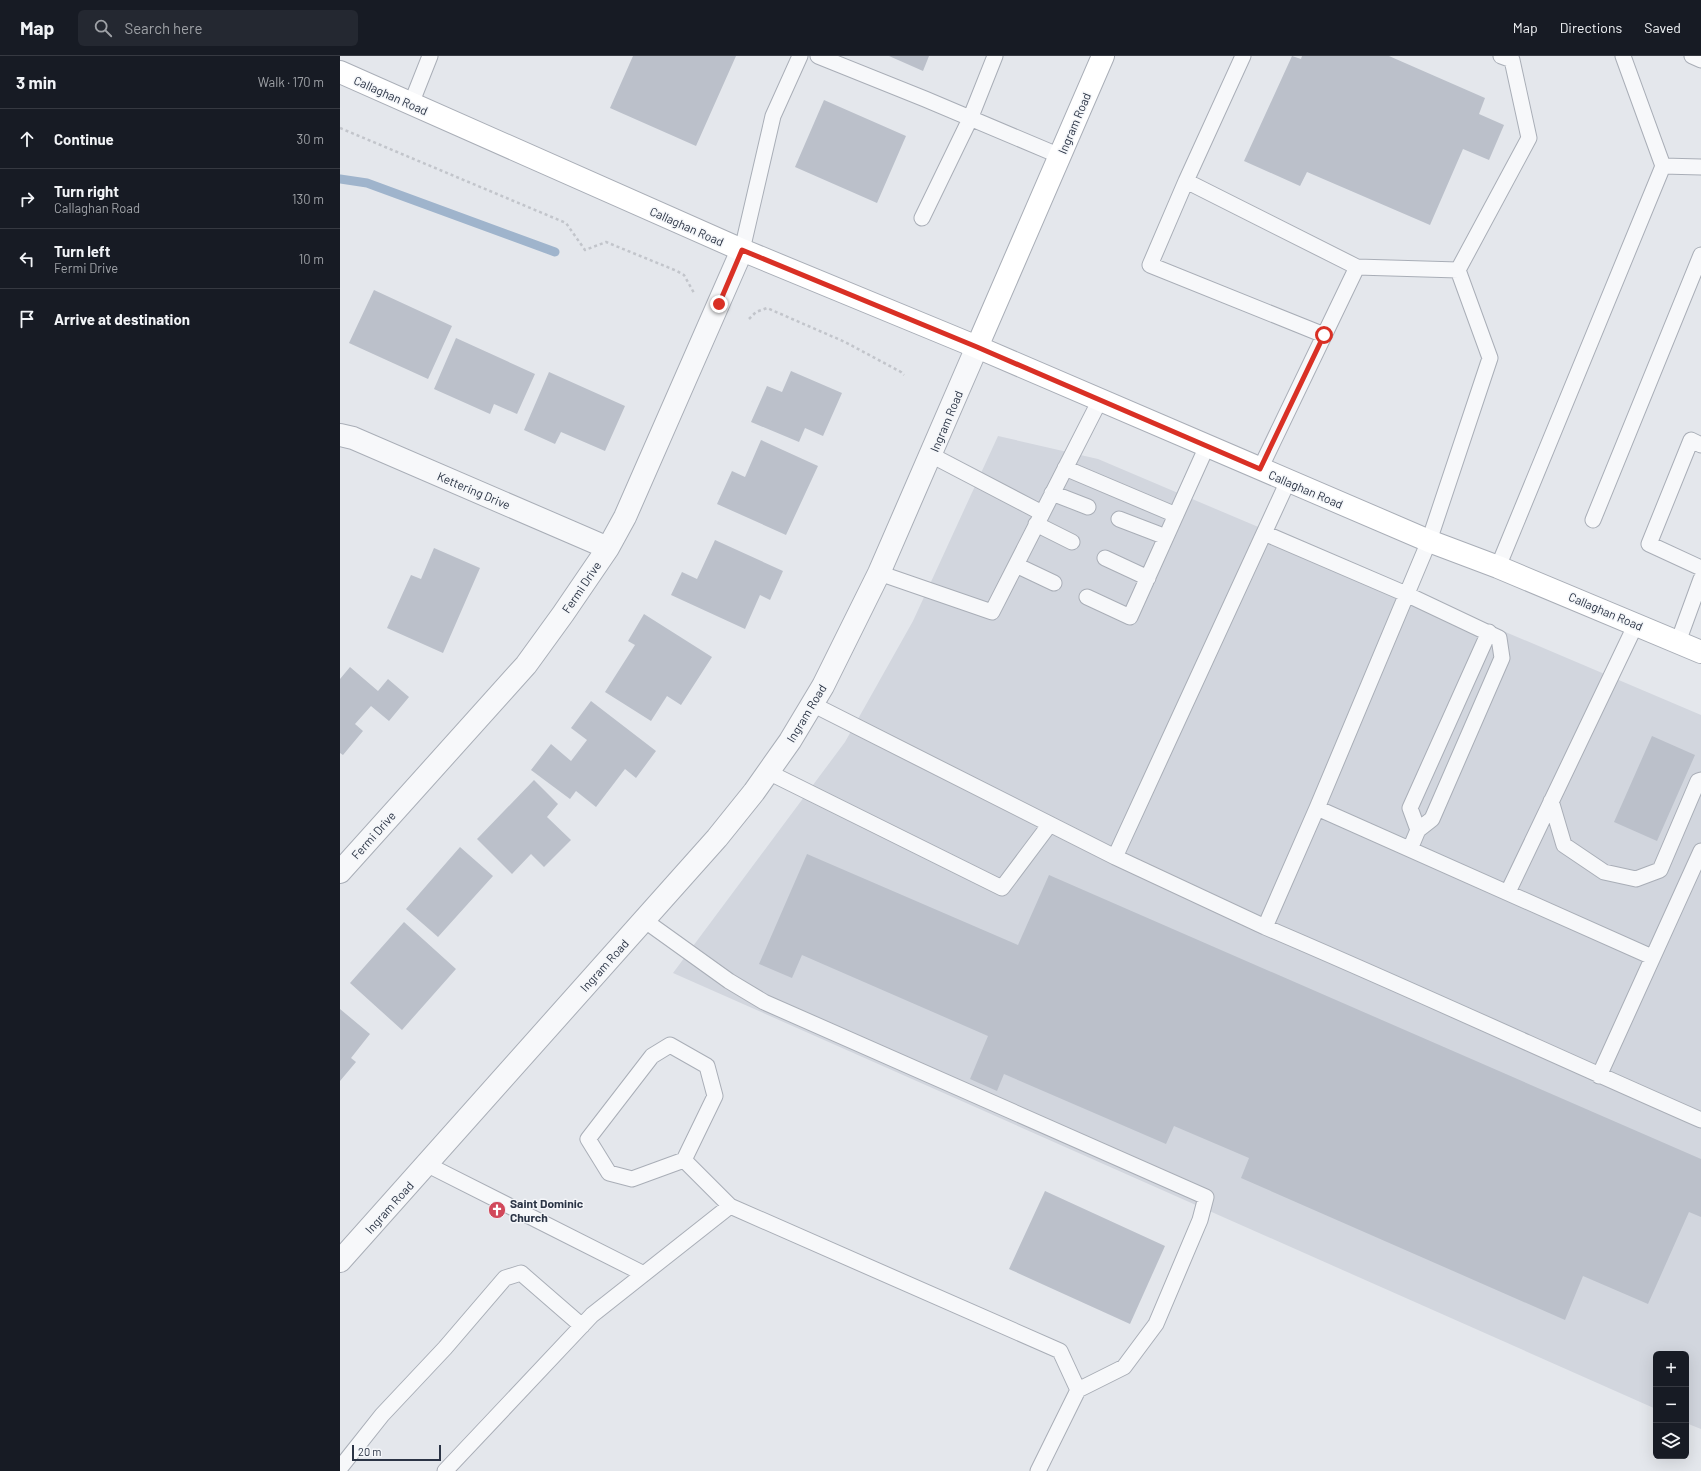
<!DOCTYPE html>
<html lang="en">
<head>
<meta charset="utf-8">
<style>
	body { margin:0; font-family:Barlow,sans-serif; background:#242831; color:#f1f3f6 }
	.controls { position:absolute; right:12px; bottom:12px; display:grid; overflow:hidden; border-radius:6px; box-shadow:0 4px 16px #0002 }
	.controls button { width:36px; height:36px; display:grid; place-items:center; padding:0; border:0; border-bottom:1px solid #363941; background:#171b24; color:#f1f3f6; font:20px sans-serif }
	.scale { position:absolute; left:12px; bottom:10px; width:89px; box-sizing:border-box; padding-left:4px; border:2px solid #2b3445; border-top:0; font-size:11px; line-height:14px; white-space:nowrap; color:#2b3445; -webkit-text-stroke:3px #f4f6f9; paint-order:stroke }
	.stop { position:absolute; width:12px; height:12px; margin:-9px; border:3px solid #d93025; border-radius:50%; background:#fff }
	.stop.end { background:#d93025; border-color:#fff; box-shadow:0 1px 4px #0008 }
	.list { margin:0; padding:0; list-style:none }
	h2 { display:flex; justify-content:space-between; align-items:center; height:52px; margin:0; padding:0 16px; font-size:17px }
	h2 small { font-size:13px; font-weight:400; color:#9ea1a6 }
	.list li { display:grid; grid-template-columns:26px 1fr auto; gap:12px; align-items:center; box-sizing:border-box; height:60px; padding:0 16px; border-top:1px solid #363941 }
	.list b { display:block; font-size:15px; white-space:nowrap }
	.list p { margin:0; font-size:13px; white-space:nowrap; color:#9ea1a6 }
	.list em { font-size:13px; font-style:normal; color:#9ea1a6 }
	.icon { flex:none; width:22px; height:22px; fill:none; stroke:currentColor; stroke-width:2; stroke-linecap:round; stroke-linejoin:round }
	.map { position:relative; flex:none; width:1361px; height:1415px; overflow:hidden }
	header { display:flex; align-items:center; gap:24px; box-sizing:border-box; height:56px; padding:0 20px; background:#171b24; border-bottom:1px solid #363941 }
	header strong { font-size:19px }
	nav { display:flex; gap:22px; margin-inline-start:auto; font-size:14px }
	.search { width:280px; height:36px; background:#242831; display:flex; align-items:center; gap:10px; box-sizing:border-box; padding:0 14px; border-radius:6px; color:#9ea1a6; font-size:15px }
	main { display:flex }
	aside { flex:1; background:#171b24 }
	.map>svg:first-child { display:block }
	.built { fill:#d2d6de }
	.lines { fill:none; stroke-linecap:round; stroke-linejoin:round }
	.stream { stroke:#9fb4cc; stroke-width:9 }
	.building { fill:#bbc0ca }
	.service-casing { stroke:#a9aeb7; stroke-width:17 }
	.minor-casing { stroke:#a9aeb7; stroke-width:24 }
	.tertiary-casing { stroke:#a9aeb7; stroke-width:24 }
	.secondary-casing { stroke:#a9aeb7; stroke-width:24 }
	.path { stroke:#c2c5cb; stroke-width:2.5; stroke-dasharray:3 3; stroke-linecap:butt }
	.service { stroke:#f7f8fa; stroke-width:15 }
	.minor { stroke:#f7f8fa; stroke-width:22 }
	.tertiary { stroke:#f7f8fa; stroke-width:22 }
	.secondary { stroke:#fff; stroke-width:22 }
	.route { stroke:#d93025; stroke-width:5 }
	.labels { text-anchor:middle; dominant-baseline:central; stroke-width:3; stroke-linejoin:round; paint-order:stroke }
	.street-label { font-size:12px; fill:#2b3445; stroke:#f4f6f9 }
	.poi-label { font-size:12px; font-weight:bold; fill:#2b3445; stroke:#f4f6f9; text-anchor:start }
</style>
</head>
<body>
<header>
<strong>Map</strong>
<div class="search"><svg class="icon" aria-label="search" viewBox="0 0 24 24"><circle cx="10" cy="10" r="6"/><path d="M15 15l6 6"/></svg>Search here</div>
<nav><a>Map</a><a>Directions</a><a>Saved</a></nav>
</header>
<main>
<aside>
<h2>3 min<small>Walk · 170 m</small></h2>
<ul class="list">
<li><svg class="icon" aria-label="ahead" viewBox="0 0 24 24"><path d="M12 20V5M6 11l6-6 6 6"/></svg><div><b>Continue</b></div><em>30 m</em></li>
<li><svg class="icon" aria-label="right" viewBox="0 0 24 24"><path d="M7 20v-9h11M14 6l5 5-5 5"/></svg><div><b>Turn right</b><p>Callaghan Road</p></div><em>130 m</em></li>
<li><svg class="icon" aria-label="left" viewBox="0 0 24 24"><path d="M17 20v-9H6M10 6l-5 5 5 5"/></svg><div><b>Turn left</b><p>Fermi Drive</p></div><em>10 m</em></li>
<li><svg class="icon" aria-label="arrive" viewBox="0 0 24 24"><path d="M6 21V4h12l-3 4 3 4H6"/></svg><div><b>Arrive at destination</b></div></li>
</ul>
</aside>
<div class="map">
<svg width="1361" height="1415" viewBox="0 0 1361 1415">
	<rect width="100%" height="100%" fill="#e4e7ec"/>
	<!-- built -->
	<path class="built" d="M658,380L758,403L1361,659V1373L1346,1367V1298H1316V1353L333,917L505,686L573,565Z"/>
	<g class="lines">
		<!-- stream -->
		<path class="stream" d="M0,123L27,127L215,196"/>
	</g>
	<!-- building -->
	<path class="building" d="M293,0H396L356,90L270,52Z
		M549,0H589L583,15Z
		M952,0L961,3L962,0H1049L1145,42L1139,58L1164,69L1149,104L1123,93L1090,169L967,116L960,130L904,105Z
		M484,44L566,80L537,147L455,111Z
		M34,234L112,270L88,323L9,287Z
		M116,282L195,318L177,358L154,348L150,358L94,333Z
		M451,315L502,337L483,380L465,372L459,386L411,366L427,330L442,336Z
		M209,316L285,350L265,395L221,376L215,388L184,374Z
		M421,384L478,410L446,479L377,448L392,415L405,421Z
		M375,484L443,515L430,544L420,539L405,573L331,539L342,516L357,523Z
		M94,492L140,512L103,597L47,572L71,519L81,523Z
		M304,558L372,601L341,649L327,640L311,665L265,636L295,589L288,585Z
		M10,611L38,635L48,623L69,641L49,665L31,650L15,668L23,675L3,699L0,697V623Z
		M251,645L316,695L296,722L285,713L256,751L236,735L230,743L191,714L211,688L231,705L247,684L231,672Z
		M1312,680L1355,699L1317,785L1274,766Z
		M194,724L218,748L207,761L231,784L204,811L191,798L172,818L137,783Z
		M120,791L153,820L98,881L66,853Z
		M467,798L678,889L709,819L1361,1103V1161L1349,1156L1308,1248L1243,1220L1225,1264L901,1122L909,1102L834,1070L826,1088L664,1018L657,1035L630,1023L648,980L462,899L452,922L419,908Z
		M64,866L116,913L62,974L10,927Z
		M0,953L30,978L11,1002L16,1006L0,1025Z
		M705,1135L825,1190L790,1268L669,1213Z"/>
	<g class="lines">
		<defs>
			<path id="service" d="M478,0L585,43L720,100
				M903,0L846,125L1017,211L1118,214
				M1161,0L1172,4L1189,82L1118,214L1150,302L1089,485L977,752L925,871C1071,933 1215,1000 1361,1064
				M1283,0L1323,110
				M1352,0L1361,4
				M71,48L90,0
				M846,125L810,209L984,279
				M582,162L630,63L655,0
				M402,194L433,60L460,0
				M1361,389L1351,384L1309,488L1361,512
				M591,399L702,457
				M725,412L836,459
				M920,413L1017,211
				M712,437L748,451
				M779,463L826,481
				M1253,464L1361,199
				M696,468L732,486
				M924,477L1066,538L1159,582L1162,602L1092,763L1078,774L1070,793
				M765,502L808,522
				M676,509L714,527
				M1158,511L1323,110L1361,111
				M539,517L652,556L760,344
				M747,541L790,561L867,390
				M1338,586L1361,523
				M472,648L775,801L925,871
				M428,716L662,832L710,768
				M1211,745L1224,789L1264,816L1296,823L1320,814L1358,725L1361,724
				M977,752L1312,901
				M1078,774L1070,752L1149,576
				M775,801L948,425
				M1168,836L1296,568
				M304,864L389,925L424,946L866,1141L860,1164L816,1268L784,1311L738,1334
				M1259,1020L1361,795
				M344,1104L292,1123L269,1117L248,1083L312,1000L330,989L367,1010L375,1040L344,1104L390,1150
				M86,1108L304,1218
				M0,1412L42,1359L105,1292L165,1222L181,1217L242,1270
				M105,1415L252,1259L390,1150L720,1295L738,1334L698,1415"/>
			<path id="minor" d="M0,379L13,382L268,492
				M0,816L186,609L223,558L268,492L285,461L402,194"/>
			<path id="tertiary" d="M0,1205L377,782L414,736L450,685L483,630L539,517L637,291"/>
			<path id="secondary" d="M0,16L402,194L637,291L1089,485L1158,511L1361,596
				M637,291L763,0"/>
		</defs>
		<!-- service casing -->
		<use href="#service" class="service-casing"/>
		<!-- minor casing -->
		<use href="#minor" class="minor-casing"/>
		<!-- tertiary casing -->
		<use href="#tertiary" class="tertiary-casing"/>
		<!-- secondary casing -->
		<use href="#secondary" class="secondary-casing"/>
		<!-- path -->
		<path class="path" d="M0,72L226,167L245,194L266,186L337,215L344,219L354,237
			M409,263L416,256L427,252L505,286L561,316L564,319"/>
		<!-- service -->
		<use href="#service" class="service"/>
		<!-- minor -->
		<use href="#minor" class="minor"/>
		<!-- tertiary -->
		<use href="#tertiary" class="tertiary"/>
		<!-- secondary -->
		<use href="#secondary" class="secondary"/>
	</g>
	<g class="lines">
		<!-- route -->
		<path class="route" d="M379,248L402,194L637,291L920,413L984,279"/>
	</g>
	<!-- icons -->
	<defs>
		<symbol id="church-disc" viewBox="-11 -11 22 22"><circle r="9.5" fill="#d1495b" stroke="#f4f6f9"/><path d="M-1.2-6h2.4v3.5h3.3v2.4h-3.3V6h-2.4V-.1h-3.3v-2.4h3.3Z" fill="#fff"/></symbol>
	</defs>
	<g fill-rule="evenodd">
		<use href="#church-disc" x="147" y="1144" width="20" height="20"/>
	</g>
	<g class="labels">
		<!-- street labels -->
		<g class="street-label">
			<text transform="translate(51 39) rotate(24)">Callaghan Road</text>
			<text transform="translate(734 67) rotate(-67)">Ingram Road</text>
			<text transform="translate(347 170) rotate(24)">Callaghan Road</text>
			<text transform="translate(606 365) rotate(-67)">Ingram Road</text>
			<text transform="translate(966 433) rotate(23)">Callaghan Road</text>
			<text transform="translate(134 434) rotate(23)">Kettering Drive</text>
			<text transform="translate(241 531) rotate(-56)">Fermi Drive</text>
			<text transform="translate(1266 555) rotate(23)">Callaghan Road</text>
			<text transform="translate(466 657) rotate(-59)">Ingram Road</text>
			<text transform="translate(33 779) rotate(-48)">Fermi Drive</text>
			<text transform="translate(264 909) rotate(-48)">Ingram Road</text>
			<text transform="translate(49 1151) rotate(-48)">Ingram Road</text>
		</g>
		<!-- poi labels -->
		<g class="poi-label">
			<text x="170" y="1147">Saint Dominic<tspan x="170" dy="14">Church</tspan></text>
		</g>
	</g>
</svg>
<div class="controls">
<button>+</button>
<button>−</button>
<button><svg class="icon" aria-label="layers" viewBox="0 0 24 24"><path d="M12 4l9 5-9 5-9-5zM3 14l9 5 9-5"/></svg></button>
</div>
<div class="scale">20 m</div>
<div class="stop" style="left:984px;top:279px"></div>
<div class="stop end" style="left:379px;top:248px"></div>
</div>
</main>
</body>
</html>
